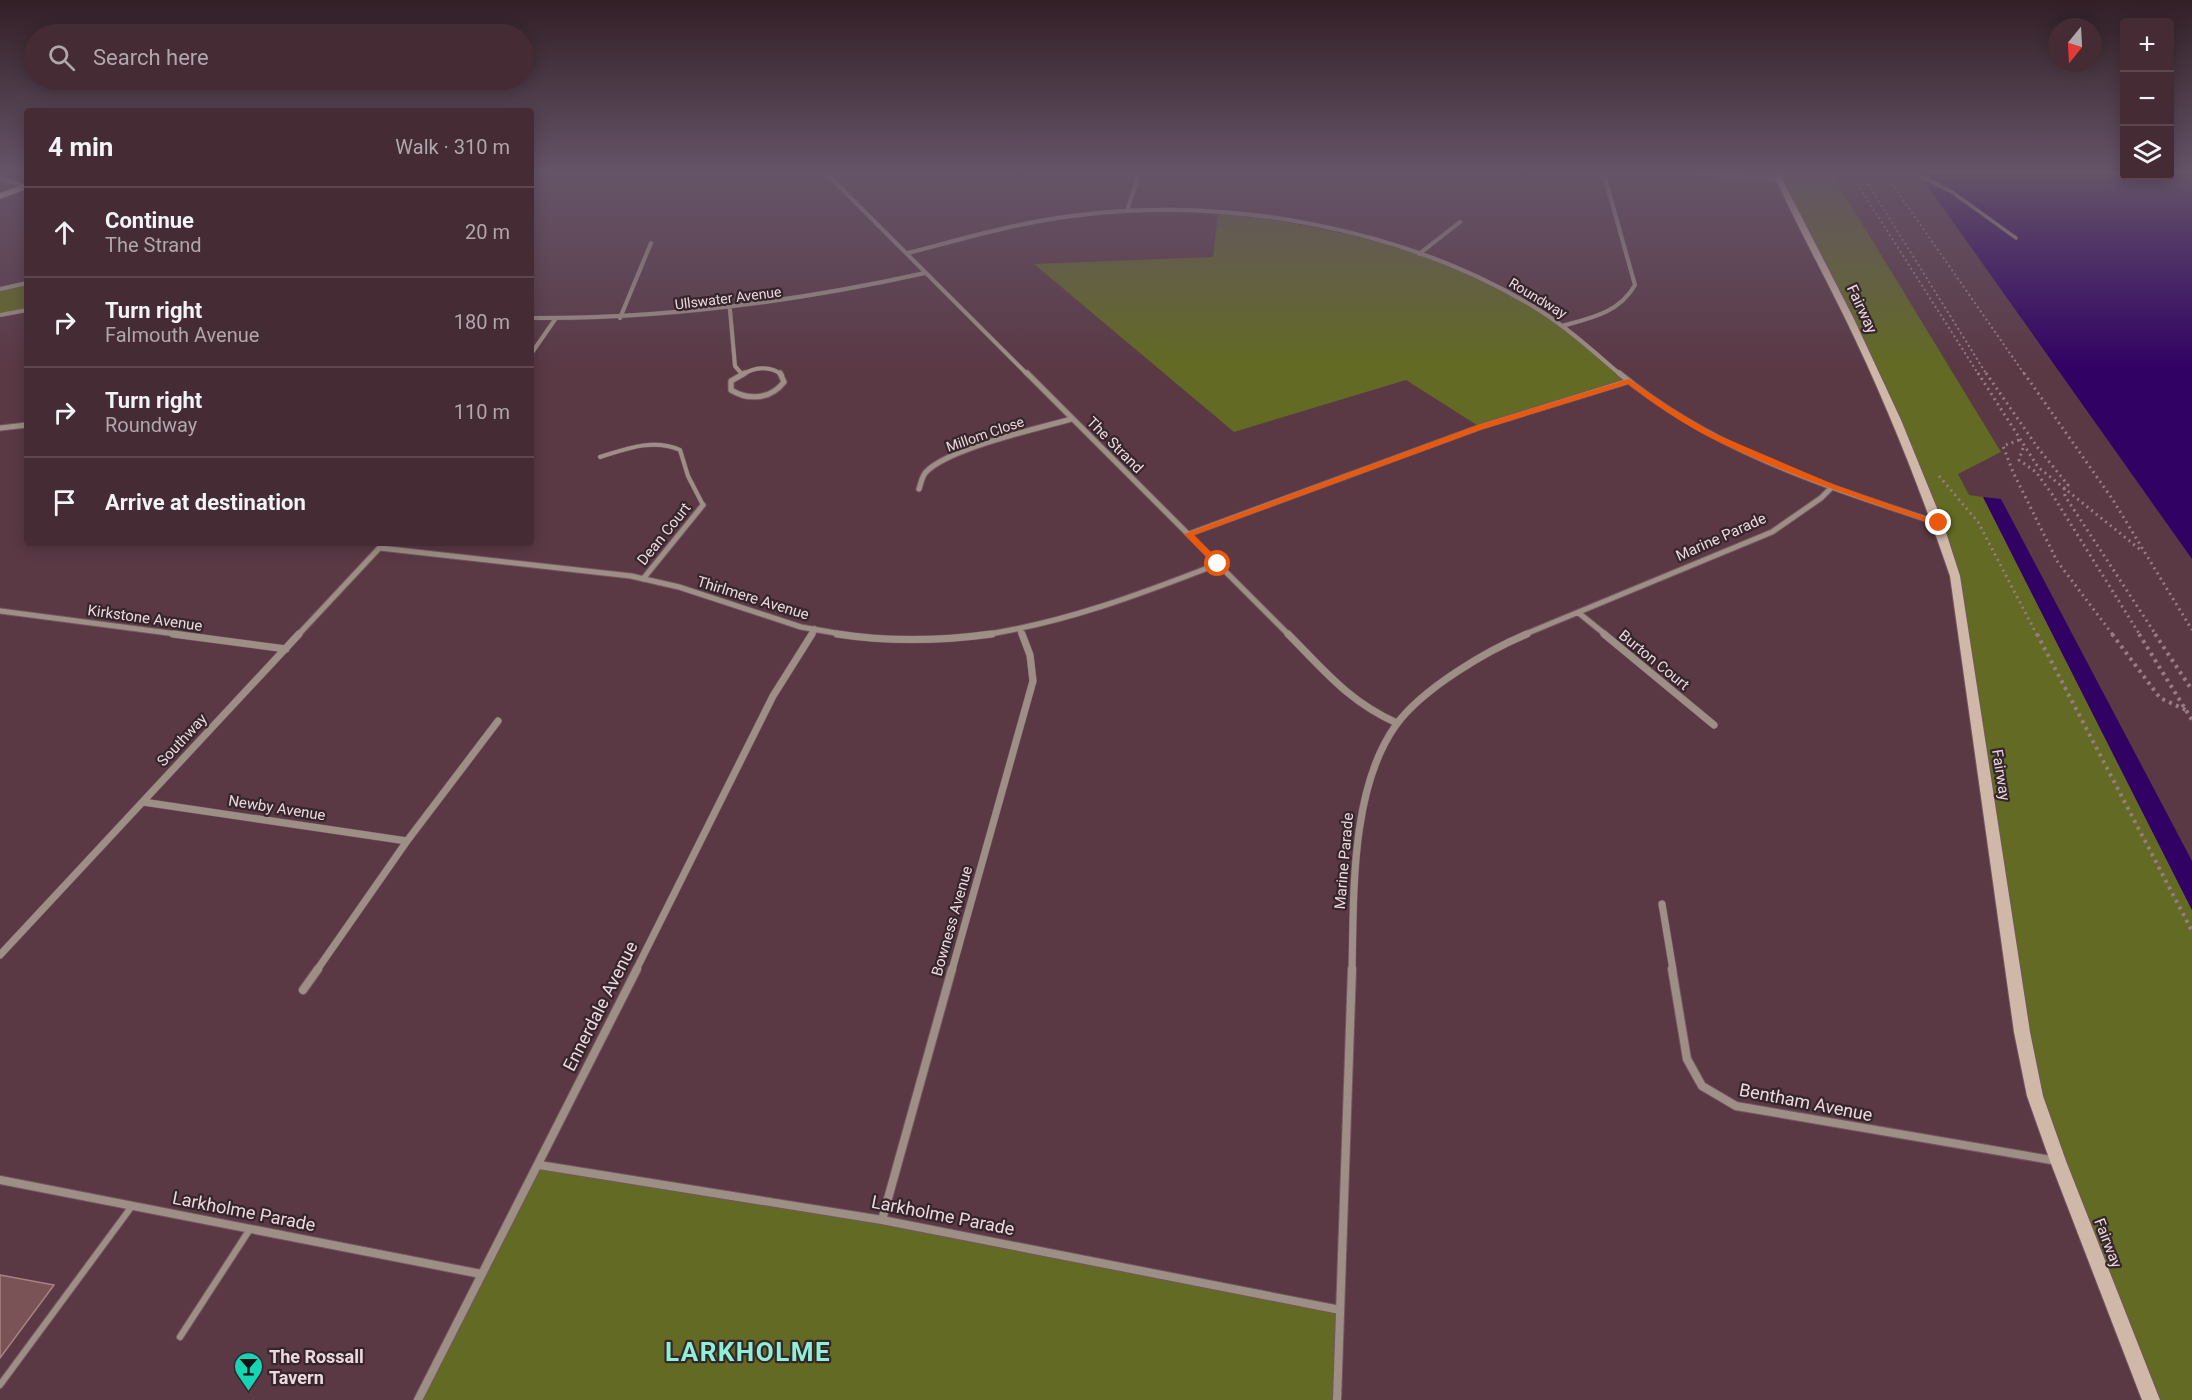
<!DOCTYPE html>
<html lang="en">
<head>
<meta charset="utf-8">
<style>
	body { margin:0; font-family:Roboto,sans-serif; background:#4b333c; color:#f1f3f6 }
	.controls { position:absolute; right:18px; top:18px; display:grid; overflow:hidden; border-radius:6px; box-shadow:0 3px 15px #0003 }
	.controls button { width:54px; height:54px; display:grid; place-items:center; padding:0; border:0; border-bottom:2px solid #5c474f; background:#442b34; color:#f1f3f6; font:30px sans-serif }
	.compass { position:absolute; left:2048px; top:18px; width:54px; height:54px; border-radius:50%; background:#442b34; box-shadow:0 3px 15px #0003; rotate:198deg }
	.stop { position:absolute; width:18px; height:18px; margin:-14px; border:4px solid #ea580c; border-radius:50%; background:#fff }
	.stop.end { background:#ea580c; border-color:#fff; box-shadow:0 2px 6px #0008 }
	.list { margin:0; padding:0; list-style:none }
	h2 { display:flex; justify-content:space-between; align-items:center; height:78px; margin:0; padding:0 24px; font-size:26px }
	h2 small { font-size:20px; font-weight:400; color:#afa7ac }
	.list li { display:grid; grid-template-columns:39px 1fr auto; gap:18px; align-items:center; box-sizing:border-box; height:90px; padding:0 24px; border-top:2px solid #5c474f }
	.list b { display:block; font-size:22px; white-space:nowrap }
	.list p { margin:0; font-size:20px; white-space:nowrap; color:#afa7ac }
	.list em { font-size:20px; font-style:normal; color:#afa7ac }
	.icon { flex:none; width:33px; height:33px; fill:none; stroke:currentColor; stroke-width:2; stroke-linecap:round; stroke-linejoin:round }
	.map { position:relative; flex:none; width:2192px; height:1400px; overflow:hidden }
	.search { position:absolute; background:#442b34; box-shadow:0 3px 15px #0003; left:24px; top:24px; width:510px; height:66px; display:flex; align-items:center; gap:15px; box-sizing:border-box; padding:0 21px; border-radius:33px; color:#afa7ac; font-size:22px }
	.panel { position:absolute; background:#442b34; box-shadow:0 3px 15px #0003; left:24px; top:108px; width:510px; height:438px; border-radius:6px }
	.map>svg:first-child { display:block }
	.green { fill:#626a23 }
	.water { fill:#310264 }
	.building { fill:#795355; stroke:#ab8284; stroke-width:1.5 }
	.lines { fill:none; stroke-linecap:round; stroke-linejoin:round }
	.lane-far2-casing { stroke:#755661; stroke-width:4 }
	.lane-far1-casing { stroke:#755661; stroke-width:5 }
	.lane-casing { stroke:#755661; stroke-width:8 }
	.street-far3-casing { stroke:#755661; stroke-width:4.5 }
	.street-far2-casing { stroke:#755661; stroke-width:7 }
	.street-far1-casing { stroke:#755661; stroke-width:8 }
	.street-casing { stroke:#755661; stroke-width:10 }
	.secondary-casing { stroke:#755661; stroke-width:2 }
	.primary-casing { stroke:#755661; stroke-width:1 }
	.path-far2 { stroke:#977b85; stroke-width:2; stroke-dasharray:2 3; stroke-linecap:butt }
	.path-far1 { stroke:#977b85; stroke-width:3; stroke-dasharray:2 4; stroke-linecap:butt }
	.path { stroke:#977b85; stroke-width:4; stroke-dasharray:3 4.5; stroke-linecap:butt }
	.lane-far2 { stroke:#9d8f85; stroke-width:3 }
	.lane-far1 { stroke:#9d8f85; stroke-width:4 }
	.lane { stroke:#9d8f85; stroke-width:6 }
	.street-far3 { stroke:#9d8f85; stroke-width:4 }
	.street-far2 { stroke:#9d8f85; stroke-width:5 }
	.street-far1 { stroke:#9d8f85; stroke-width:7 }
	.street { stroke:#9d8f85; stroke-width:8 }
	.secondary { fill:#cfb8a8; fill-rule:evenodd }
	.primary { fill:#f6d7c3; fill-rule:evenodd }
	.route { fill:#ea580c }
	.labels { text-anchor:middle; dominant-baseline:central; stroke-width:4.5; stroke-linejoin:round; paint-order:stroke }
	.far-street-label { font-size:14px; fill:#eed8e0; stroke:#35262b }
	.street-label { font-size:15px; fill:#eed8e0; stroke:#35262b }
	.near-street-label { font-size:18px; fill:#eed8e0; stroke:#35262b }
	.near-poi-label { font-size:18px; font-weight:bold; fill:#eed8e0; stroke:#35262b; text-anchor:start }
	.near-district-label { font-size:26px; font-weight:bold; letter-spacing:1.5px; fill:#8ef0d7; stroke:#35262b }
</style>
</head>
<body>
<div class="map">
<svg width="2192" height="1400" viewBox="0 0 2192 1400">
	<rect width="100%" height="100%" fill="#5a3945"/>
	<!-- green -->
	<path class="green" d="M1775,171H1830L2001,452L1958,474L1969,495L1983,497L2192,910V1400H2151L2035,1096L1955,576L1939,523L1829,277Z
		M1218,213C1339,226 1461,255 1562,326C1585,342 1607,363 1629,381L1480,427L1406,380L1234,432L1034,264L1213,257Z
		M27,283V310L0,315V289Z
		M539,1165L882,1220L1340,1310L1337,1400H418Z"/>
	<!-- water -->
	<path class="water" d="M1917,171H2124V176H2170V171H2192V559Z
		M1983,497L2001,499L2192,861V910Z"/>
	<!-- building -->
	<path class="building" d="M0,1275L54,1285L0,1358Z"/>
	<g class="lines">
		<defs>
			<path id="lane-far2" d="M1910,171L1952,192L2016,238"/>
			<path id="lane-far1" d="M600,457C626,449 653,438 680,450L688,476L703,505"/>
			<path id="lane" d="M180,1337L250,1229
				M0,1385L132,1206"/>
			<path id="street-far3" d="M824,171L1028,375
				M1653,171L1779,179
				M0,178L26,187
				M1127,211L1140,171
				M908,253C962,239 1016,223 1072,216C1225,195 1407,228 1539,310C1569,329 1594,352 1621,375
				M1419,254L1460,222
				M0,289L27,283
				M730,310L735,366L741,373
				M0,315L27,310
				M531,318C665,319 794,302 925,273
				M620,318L651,243
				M1562,326C1591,318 1619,313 1635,285L1603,171
				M531,354L556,318
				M742,375C754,367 770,365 782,375"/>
			<path id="street-far2" d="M745,373L731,381V390C749,401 771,399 784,382L780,373
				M1027,373L1289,635
				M1619,373C1711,450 1826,486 1938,523
				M0,428L27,425
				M919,489C921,483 922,476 926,472C949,448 1037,429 1071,419
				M1189,534L1480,427L1629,381
				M380,548L631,576L679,587L801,627L847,635
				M643,579L703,505
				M0,611L184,635
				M1580,614L1606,635
				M1020,630L1022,635
				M298,635L384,543
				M811,635L815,629
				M982,635C1064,623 1141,594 1218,564
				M1523,635L1772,532L1821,498L1832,487"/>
			<path id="street-far1" d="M173,634L286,649
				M837,634C889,642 940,641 992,634
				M1288,634C1324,670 1349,702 1397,723
				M1604,634L1714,725
				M143,802L407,841
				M1662,904L1673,970
				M0,955L299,634
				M317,970L407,841L498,721
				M636,970L773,696L812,634
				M952,970L1033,681L1030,655L1022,634
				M1352,970C1354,895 1350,789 1396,725C1422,689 1486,651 1527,634"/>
			<path id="street" d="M1672,969L1687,1059L1702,1086L1736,1106L2057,1161
				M303,990L318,969
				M539,1165L882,1220L1340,1310
				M0,1180L481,1274
				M882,1220L952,969
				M418,1400L637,969
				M1337,1400L1352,969"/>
			<path id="secondary" d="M1772,171H1778L1854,319L1901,420L1943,523L1960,576L2030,1032L2043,1096L2066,1161L2160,1400H2142L2050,1161L2027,1096L2014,1032L1950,576C1920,488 1886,402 1845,318C1821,269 1794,220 1772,171Z"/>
			<path id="primary" d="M27,183V189L0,199V193Z"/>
		</defs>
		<!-- lane-far2 casing -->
		<use href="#lane-far2" class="lane-far2-casing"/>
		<!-- lane-far1 casing -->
		<use href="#lane-far1" class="lane-far1-casing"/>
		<!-- lane casing -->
		<use href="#lane" class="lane-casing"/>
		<!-- street-far3 casing -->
		<use href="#street-far3" class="street-far3-casing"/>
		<!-- street-far2 casing -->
		<use href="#street-far2" class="street-far2-casing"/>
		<!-- street-far1 casing -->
		<use href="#street-far1" class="street-far1-casing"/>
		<!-- street casing -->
		<use href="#street" class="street-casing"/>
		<!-- secondary casing -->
		<use href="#secondary" class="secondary-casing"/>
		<!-- primary casing -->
		<use href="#primary" class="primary-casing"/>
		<!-- path-far2 -->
		<path class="path-far2" d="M1849,171L1979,375
			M1860,171L1987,375
			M1883,171L2025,375"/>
		<!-- path-far1 -->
		<path class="path-far1" d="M1978,373L2038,467L2142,551
			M1986,373L2038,448L2068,485L2064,488L2065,496L2156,635
			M2024,373L2113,500L2192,630
			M2019,440L2003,446L2013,472L2057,561L2113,635
			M2023,448L2019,460L2036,472L2052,494L2140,635
			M1939,476L1978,522L2037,635"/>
		<!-- path -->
		<path class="path" d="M2037,634L2192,931
			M2112,634L2160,698L2186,710
			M2139,634L2192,720
			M2155,634L2192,690"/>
		<!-- lane-far2 -->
		<use href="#lane-far2" class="lane-far2"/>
		<!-- lane-far1 -->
		<use href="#lane-far1" class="lane-far1"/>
		<!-- lane -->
		<use href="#lane" class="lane"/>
		<!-- street-far3 -->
		<use href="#street-far3" class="street-far3"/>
		<!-- street-far2 -->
		<use href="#street-far2" class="street-far2"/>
		<!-- street-far1 -->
		<use href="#street-far1" class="street-far1"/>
		<!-- street -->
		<use href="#street" class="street"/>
		<!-- secondary -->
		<use href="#secondary" class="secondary"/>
		<!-- primary -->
		<use href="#primary" class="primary"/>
	</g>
	<!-- sky -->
	<linearGradient id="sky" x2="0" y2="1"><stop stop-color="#321f26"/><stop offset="0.47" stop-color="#655468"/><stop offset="1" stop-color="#655468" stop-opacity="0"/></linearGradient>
	<rect width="2192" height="367" fill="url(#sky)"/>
	<!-- route -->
	<path class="route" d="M1629,379L1668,406L1713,433L1835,485L1943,523L1936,525C1859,499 1782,473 1709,437C1680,422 1653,403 1628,384L1483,429L1194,535L1221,562V566H1215L1184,534L1478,425Z"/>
	<!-- icons -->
	<defs>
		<symbol id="bar-pin" viewBox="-11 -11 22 30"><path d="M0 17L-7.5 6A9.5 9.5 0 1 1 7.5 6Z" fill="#15d5b3" stroke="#35262b"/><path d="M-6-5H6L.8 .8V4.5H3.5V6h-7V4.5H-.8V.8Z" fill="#111"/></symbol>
	</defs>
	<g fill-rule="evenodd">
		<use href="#bar-pin" x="232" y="1350" width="33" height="45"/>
	</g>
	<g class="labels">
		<!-- far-street labels -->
		<g class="far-street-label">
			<text transform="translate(728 298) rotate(-7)">Ullswater Avenue</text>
			<text transform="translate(1538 298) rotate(31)">Roundway</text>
			<text transform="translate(985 434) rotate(-19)">Millom Close</text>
		</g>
		<!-- street labels -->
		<g class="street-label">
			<text transform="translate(1862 309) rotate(65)">Fairway</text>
			<text transform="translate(1115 445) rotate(45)">The Strand</text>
			<text transform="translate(664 534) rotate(-51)">Dean Court</text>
			<text transform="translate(1721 537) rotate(-24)">Marine Parade</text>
			<text transform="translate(753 598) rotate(17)">Thirlmere Avenue</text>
			<text transform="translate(145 618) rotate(8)">Kirkstone Avenue</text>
			<text transform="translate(1654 660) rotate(39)">Burton Court</text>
			<text transform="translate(182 740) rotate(-47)">Southway</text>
			<text transform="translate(2001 775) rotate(81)">Fairway</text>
			<text transform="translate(277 808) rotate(9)">Newby Avenue</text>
			<text transform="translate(1344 861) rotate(-85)">Marine Parade</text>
			<text transform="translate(952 921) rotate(-74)">Bowness Avenue</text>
			<text transform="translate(2108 1243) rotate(69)">Fairway</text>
		</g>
		<!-- near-street labels -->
		<g class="near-street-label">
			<text transform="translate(600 1006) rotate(-63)">Ennerdale Avenue</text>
			<text transform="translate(1806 1102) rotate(11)">Bentham Avenue</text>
			<text transform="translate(244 1211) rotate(11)">Larkholme Parade</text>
			<text transform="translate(943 1215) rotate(11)">Larkholme Parade</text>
		</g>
		<!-- near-poi labels -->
		<g class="near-poi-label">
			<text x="269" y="1356">The Rossall<tspan x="269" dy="21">Tavern</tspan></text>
		</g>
		<!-- near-district labels -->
		<g class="near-district-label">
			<text x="748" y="1352">LARKHOLME</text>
		</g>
	</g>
</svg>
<div class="controls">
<button>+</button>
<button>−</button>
<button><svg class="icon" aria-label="layers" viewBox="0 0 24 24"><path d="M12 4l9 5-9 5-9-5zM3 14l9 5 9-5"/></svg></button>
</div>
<svg class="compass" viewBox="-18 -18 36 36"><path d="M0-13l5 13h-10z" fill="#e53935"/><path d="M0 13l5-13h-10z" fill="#afa7ac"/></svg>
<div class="stop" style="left:1218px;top:564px"></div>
<div class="stop end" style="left:1939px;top:523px"></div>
<div class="search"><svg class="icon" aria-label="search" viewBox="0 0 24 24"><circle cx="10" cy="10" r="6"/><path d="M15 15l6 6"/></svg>Search here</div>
<section class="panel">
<h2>4 min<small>Walk · 310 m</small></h2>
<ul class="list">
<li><svg class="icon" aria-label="ahead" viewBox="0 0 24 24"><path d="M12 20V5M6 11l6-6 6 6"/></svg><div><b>Continue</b><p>The Strand</p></div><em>20 m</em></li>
<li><svg class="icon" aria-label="right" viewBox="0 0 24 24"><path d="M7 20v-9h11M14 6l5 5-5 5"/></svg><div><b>Turn right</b><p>Falmouth Avenue</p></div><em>180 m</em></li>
<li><svg class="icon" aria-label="right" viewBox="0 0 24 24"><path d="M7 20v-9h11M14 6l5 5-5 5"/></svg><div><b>Turn right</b><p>Roundway</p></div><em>110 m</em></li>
<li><svg class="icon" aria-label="arrive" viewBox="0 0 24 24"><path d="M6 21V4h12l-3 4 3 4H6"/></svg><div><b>Arrive at destination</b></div></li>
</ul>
</section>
</div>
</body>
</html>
